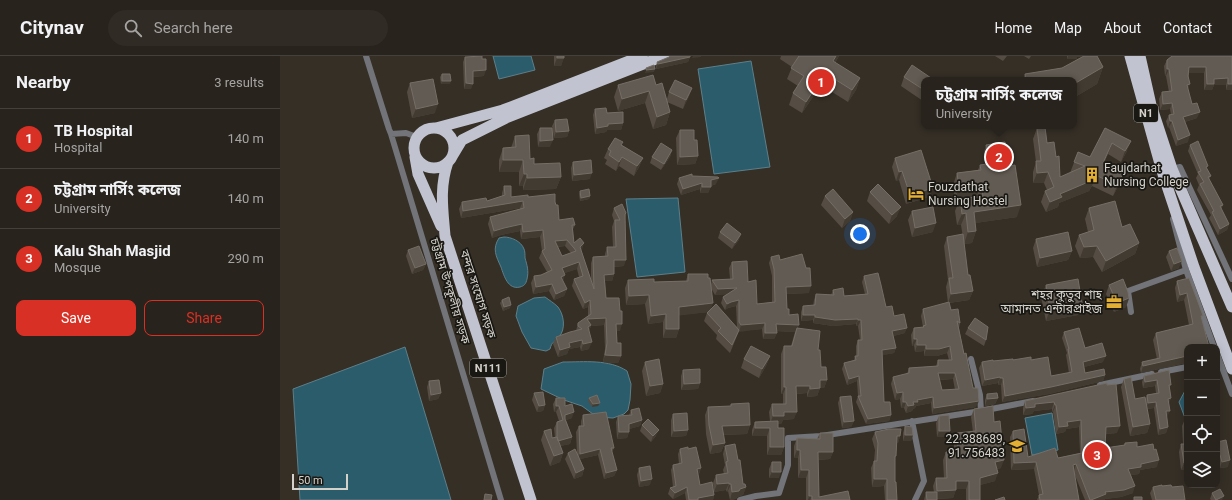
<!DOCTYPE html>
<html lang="en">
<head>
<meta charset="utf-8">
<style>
	body { margin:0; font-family:Roboto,"Noto Sans Bengali",sans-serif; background:#302b25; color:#f1f3f6 }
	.controls { position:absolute; right:12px; bottom:12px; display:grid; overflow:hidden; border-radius:8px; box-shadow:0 2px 10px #0003 }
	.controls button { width:36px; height:36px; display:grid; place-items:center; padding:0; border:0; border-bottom:1px solid #44403b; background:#28231c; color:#f1f3f6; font:20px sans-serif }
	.scale { position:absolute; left:12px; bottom:10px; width:56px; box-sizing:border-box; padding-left:4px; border:2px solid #d4d1cb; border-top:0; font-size:11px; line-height:14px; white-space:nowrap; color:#d4d1cb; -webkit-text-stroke:3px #1a1813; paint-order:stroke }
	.you { position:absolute; left:580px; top:178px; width:14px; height:14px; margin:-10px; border:3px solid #fff; border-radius:50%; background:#1a73e8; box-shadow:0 0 0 6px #1a73e833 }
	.badge { display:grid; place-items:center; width:26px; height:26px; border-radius:50%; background:#d93025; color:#fff; font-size:13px; font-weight:700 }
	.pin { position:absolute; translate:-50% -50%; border:2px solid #fff; box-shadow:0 1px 4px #0006 }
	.popup { position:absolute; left:641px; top:21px; width:156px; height:52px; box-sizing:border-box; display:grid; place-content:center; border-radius:8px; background:#28231c; filter:drop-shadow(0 1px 3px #0005); font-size:13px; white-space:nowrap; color:#a5a4a3 }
	.popup b { font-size:15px; color:#f1f3f6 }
	.popup::after { content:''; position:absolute; left:50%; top:100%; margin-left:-8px; border:8px solid transparent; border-top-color:#28231c }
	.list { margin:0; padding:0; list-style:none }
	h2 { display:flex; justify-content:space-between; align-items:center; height:52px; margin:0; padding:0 16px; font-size:17px }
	h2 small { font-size:13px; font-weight:400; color:#a5a4a3 }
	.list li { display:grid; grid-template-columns:26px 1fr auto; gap:12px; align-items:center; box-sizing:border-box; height:60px; padding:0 16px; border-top:1px solid #44403b }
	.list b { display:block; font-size:15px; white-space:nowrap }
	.list p { margin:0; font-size:13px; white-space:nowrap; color:#a5a4a3 }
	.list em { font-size:13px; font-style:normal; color:#a5a4a3 }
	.actions { display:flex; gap:8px; padding:12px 16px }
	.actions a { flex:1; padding:9px 0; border:1px solid #d93025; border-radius:8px; text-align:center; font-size:14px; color:#d93025 }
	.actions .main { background:#d93025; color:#fff }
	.icon { flex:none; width:22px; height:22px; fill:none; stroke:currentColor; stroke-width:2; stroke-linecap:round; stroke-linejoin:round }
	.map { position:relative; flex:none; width:952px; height:444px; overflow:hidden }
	header { display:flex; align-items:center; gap:24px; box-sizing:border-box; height:56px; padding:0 20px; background:#28231c; border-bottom:1px solid #44403b }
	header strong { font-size:19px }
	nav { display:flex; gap:22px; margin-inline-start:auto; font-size:14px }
	.search { width:280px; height:36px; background:#302b25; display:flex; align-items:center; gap:10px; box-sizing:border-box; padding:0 14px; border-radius:22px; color:#a5a4a3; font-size:15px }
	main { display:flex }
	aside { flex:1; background:#28231c }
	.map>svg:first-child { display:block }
	.water { fill:#2b5c6c; stroke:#5e7f88 }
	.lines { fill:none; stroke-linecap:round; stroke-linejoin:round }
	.minor { stroke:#727479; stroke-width:6 }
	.trunk { stroke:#c1c4d0; stroke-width:11 }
	.wall { fill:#554d44; fill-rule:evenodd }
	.shaded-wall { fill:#423b32 }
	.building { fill:#625b53; stroke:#746e66; fill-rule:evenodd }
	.labels { text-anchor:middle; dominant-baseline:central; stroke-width:3.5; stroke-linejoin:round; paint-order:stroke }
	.shield { fill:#1a1813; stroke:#9c9a94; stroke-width:1 }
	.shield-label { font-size:11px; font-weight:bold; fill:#d4d1cb }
	.poi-label { font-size:12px; fill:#d4d1cb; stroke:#1a1813; text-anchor:start }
	.street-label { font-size:12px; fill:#d4d1cb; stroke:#1a1813 }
</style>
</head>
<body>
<header>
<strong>Citynav</strong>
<div class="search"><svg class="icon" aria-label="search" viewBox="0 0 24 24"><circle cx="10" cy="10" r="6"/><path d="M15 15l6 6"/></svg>Search here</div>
<nav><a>Home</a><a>Map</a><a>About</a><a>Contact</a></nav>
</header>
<main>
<aside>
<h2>Nearby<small>3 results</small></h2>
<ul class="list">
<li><span class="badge">1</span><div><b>TB Hospital</b><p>Hospital</p></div><em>140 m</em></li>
<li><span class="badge">2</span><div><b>চট্টগ্রাম নার্সিং কলেজ</b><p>University</p></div><em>140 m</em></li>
<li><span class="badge">3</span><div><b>Kalu Shah Masjid</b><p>Mosque</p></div><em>290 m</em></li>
</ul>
<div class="actions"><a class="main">Save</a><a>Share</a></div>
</aside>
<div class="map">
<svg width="952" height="444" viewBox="0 0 952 444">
	<rect width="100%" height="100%" fill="#352f26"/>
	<!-- water -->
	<path class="water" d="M213,0H251L255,14L219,23Z
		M471,5L490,111L434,118L418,13Z
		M398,142L405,216L357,221L346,143Z
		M224,181C231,181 241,185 244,193C245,195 245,199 245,202C247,209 249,215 247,223C246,228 244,230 240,231C228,234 224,220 221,211C216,200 212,193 219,182Z
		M265,241C269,244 274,247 278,251C284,259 286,273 279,281C274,287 272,285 270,293L266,295L251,292L242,276L236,260L238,250L254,242Z
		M125,291L171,444H20L13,333Z
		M283,306C304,306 329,303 347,315L351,328L350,344L348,354L344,358L333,362L317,361L302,350L284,344L261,333L264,313Z
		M907,331V362H905L899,346Z
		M772,357L778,394L752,399L745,362Z"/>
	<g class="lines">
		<!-- minor -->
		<path class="minor" d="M86,0L109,73L111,78L126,77L137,81
			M111,78L221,444
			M892,113L900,111L952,223
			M893,163L906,214L934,291
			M851,256L848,235L906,214
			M937,298L952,338
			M691,303L700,339L701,355
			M881,316L907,311
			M820,329L872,318
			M632,365L644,425L635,444
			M460,444L476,440L499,437L508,409V382L541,380L701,355L753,345"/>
		<!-- trunk -->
		<path class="trunk" d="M850,0L882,115L914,211L952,313
			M860,0L871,49L892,113L952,251
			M134 92a20 20 0 1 1 40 0a20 20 0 1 1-40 0Z
			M156,72L223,54L362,0
			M173,99L182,84L226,62L384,0
			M135,101L138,118L161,170
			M168,106C159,132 163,154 165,180L251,444"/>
	</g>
	<!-- wall -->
	<path class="wall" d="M274,0H284L281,10H274Z
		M501,0H559L555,7L580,22L576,34L568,46L541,29L522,57L509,49L513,37L518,30L507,23L512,11L500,3Z
		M715,0H727L723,5Z
		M744,0H751L749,3Z
		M787,0H817L823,11L817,28L795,41L794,45V24H743L745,18L782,12L804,0L797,1V3H787Z
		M891,0H952V34H946V29H934L932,34H924V17H909L908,33L912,48L917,62L905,66L908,86L896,90L889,71L888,72L886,65L889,59H891L890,53L880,54L879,43L882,36H889L886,20H885L884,10L887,4L891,1Z
		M185,1L204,20L193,21L191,33H184L183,6Z
		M410,1L408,6L376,13V11L377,6Z
		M162,18L170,28H161L160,21Z
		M624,21L644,24V43L643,45L621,30Z
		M130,27L155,57L132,62L127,36Z
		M338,29H376L387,43L389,36L412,32L403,53L387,46L390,56L386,69L373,73L365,47L338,55L334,41Z
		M315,53L327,57L343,67L341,74H327L326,76L315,78L313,59Z
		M275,64L289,75L287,81L274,82L272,70Z
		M260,72L270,91H258L257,78Z
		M757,72L776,101L780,121L790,117L798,96L810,101L825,72L847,95L841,106L828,98L824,107L840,127L833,140L812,130L809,135L779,147L778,151L766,156L761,146L765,135L767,134L764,127H753V116L756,106L753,83Z
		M400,74L414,84L418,100L415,108L397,109L396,82Z
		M235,80L254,108L281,121L276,133L243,134V130H239V116H219V104L223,92H231Z
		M342,89L363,102L359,111L354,120L339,110L336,115L325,108L327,104L324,102L328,93Z
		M706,89L724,102L706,105L704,96Z
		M910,89L927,114L931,120L929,123L943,149L941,153L949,168L947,174L938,179L929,162L931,159L917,134L919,129L916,122L918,118L908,95Z
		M392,94L390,101L381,114L370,107L372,101Z
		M615,102L653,132L649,141L626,148L619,124L616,125L612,111Z
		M293,106L310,123L292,125L291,112Z
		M700,109L715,112L737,161L695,167L696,175L692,187L684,188L681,169H677L675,155L680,143L697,141V140L675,143L673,129L677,117L698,114Z
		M412,120L436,128L431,130L428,137H420V133L401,139L397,128L399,122Z
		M224,130L231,141H248L275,146L279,164L295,169L293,173L294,187L302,194H301L311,224V207L313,201L325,200V198L327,191H333L332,171L334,165L332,159L334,152L346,157L345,162L344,210L334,211V218L332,225H325L326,242L340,275H337V287L341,300L338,307L323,306L325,293L324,269L311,270L309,275V293L301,295L300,291L289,293L287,298L278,301L273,288L276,281L296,275L298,267L308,260V251L303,253L292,230L294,223L299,221L297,213L284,217L283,225L287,233L284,240L274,244L269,235L253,238L251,227L254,220L261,219L267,216L259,202L262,195L260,181L241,183L240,175L221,179L212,182L208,168L210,161L240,153V152L181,162L179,153L182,146L207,145L222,140V137ZM285,190L291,197L282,200L278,191Z
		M300,135L310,140L309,143L300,145L299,138Z
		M590,136L617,160L609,168L587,145Z
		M545,140L573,156L570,165L562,172L541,149Z
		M809,152L842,171L859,187L855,198L822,216L813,201L800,202L795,190L799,179L808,176L805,163Z
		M632,155L653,176L632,181L628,164Z
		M440,176L459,184L452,193L438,182Z
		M667,181L688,219L693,235L689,244L669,247L671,254L680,267L679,272L684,298L696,351L652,358L651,347L636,350L635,352L633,353L632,355L626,357L624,352H621L620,343L615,344L611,328L613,321L627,318L629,312L656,310L658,304H669L667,297L657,300H644V295L635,296L634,289L632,290L631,279L634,272L643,271L641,260L643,253L668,247L666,231L668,224L664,190ZM673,323L675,334H662L659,324Z
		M756,183L792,195L788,204L757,211L753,192Z
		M128,194L146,208L143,214L132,218L126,200Z
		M889,195L899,212L891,215L886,201Z
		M491,201L500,204L529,237L506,238L507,253L509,259L518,272L538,294L541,311L547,324L544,332H540L537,340L527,341V337L517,338L514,363L503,364L501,368H498V372L504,391L501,399H487V380H472V374L475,366L490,365L489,356L492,348H503V338H501V298L504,290H511L515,276L496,275L497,277L494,283H483L482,273L459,275L450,297L436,283L437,279L424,265L427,257L428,256L399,259V273L396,282H383V266L368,268L365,248L346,249L345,232L348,224L374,226L406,225L408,218L428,222L431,228L432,224L450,223L449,212L452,206L468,226L477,248L492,246V220L489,207ZM431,232L435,239L446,238L443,241L441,247L445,254L448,252L456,250L457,271L430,253Z
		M584,220L606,251L614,260L625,277L613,280L616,292L614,297L602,299L604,346L611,359L609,365L586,368L576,346L578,340L577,325L567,329L562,313L564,307L574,304L575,300H576V290L578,284H580L578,270H576V268L553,270L533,267V264L521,265V256L523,250H533L534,244L536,238L551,239L553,234L564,240L585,238L582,226Z
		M897,225L922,257L907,291V307H906L861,317L860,313L862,306L877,303L873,284L876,277L909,269L904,244L897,246L895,232Z
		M766,229L798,259L766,265L761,241Z
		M829,229L849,242L846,251L834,256L826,238Z
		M222,244L230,252L223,255L220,247Z
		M688,272L706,284L704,290L685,278Z
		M784,276L823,306L804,311L805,317L825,319L823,325L769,338L722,346L721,329H718V327L702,330L699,312L702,306L733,304H751L771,320L789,317L786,299L787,297L782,282Z
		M490,300L486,310L479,322L461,312L464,303Z
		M365,306L383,328L380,337L366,340L362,315Z
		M403,314L420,327L418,333L401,334V320Z
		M889,314L890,333L891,342L888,348L887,361L888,371L886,377L878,379L874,352L867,353L870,368L867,377L850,380L841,331L844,323L855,343L865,344L867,339L876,337L875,330L863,332L862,326L864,320Z
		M149,325L161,337L158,343L149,345L147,331Z
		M827,327L837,377L826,378L825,392L844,389L845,387L857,391L877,411L860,414L859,418L851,419L853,437L841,441L825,443L824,444H805L794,417L799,444H757L759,439L754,413L731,414L730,381L733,375L748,401L778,402L800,397L799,371L786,373L785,376L776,378L773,356H772V353L754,355L752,358L743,359V352L745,345Z
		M254,337L265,349L263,355L257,356L252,344Z
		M707,338L718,342L715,348L705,350V344Z
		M560,341L574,365L571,371L562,372L558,347Z
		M276,342L285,350L292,362L286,364L292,381L290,388L280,390L283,397L280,406L270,410L261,384L264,375L272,382H275L274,372L277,366L279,365L276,356H274L273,348Z
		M309,342L320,347L318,350L312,351L308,345Z
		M451,348L470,369L467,378L443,379L445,387L441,396L430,398L426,378L425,359L428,351L451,350Z
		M694,353L714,366L721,388V412L717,413L715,425L700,429V444H686V433H676L673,442L657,443L654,436L653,430L656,422H664L663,404L666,396H674V385L677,377L693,376L691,361Z
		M351,354L362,364L360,370L349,373V376L347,382L337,383L336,366L338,360L349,359Z
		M393,358L408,374L406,380L391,381V364Z
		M303,359L334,392L332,396L337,414L334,420L324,423L318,399L300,403L304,413L302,420L294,423L285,403L288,397L297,398L296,376L299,370H301V365Z
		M659,360L670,375L668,381H657L656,367Z
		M907,362V422L906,414H901L899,396L901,388H903L902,370L905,363Z
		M362,369L376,380L371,386L360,375Z
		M625,370L633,379L631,385H623V377Z
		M595,376L620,380L618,387H617L615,404V426L617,444H605L604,430L592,431L591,412L594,405L595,394L592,383Z
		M540,377L553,396L550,403L538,404L539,441L570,444H526V422H518V402H514V390L517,382L537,383Z
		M937,386L948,411L940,412L938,406H937Z
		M445,390L463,428L466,431L463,439L457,441L456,443L450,444L448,435L447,436L446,434L434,436L433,427L436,419L444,418L443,414L445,409L443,398Z
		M400,393H408L421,412L419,418H418L420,429L434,439L433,444H406L405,437L393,443L388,438L390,432L393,431L391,414L393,409L399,408L398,398Z
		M492,406L499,422H489V413Z
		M359,412L370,429L359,431L357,419Z
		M882,430L892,431L905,444H872L870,437L873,431Z
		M646,436L647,444H644Z
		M932,437L942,444H931L930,443Z"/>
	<!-- shaded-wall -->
	<path class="shaded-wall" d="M413,0H421V1L412,2Z
		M556,0H559L548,17L553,5Z
		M788,0H806L797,1V3H787Z
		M410,1L408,6L376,13L378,8Z
		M277,2H284L281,10H274Z
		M823,11L817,28L795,41L794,45V28Z
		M909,11H926L924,17H907Z
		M375,13L374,16L365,17L366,14Z
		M887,13H889L886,20H885Z
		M206,14L204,20L191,21L193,15Z
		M545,17L541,29L522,57L526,46Z
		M580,22L576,34L568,46L572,34Z
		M948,22L946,29H934L932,34H924L927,28L934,23Z
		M162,25H171L170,28H161Z
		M186,27L193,28L191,33H184Z
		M910,28L908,34L907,29Z
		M948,28H952V34H946Z
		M412,32L409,41L403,53L406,44Z
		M369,35L365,47L338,55L342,43Z
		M892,47L890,53L880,54L883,48Z
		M158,48L155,57L132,62L136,53Z
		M390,56L386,69L373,73L377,61Z
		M920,56L917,62L901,67L903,61Z
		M890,65H892L889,71L888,72Z
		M343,67L341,74H327L326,76L315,78L317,72L328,68Z
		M289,75L287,81L274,82L276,76Z
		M910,79L908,86L896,90L898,84Z
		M273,84L270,91H258L260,85Z
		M851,85L847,95L841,106L845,95Z
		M832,87L828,98L819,117L823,107Z
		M392,94L390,101L381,114L384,108Z
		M726,95L724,102L706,105L708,98Z
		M418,100L415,108L397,109L400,101Z
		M342,101L339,110L336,115L339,106Z
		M363,102L359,111L354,120L357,110Z
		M223,104H243L239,116H219Z
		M622,115L619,124L616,125L619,116Z
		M768,116L764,127H753L757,117Z
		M312,117L310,123L292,125L294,119Z
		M843,117L840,127L833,140L837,130Z
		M244,118H247L243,130H239Z
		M816,119L812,130L809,135L779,147L778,151L766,156L770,146L780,138Z
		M281,121L276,133L243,134L247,122Z
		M439,122L436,128L428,131L431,124Z
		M422,127L420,133L401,139L403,133Z
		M701,128L697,140L675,143L679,132Z
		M422,131H431L428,137H420Z
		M653,132L649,141L626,148L630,139Z
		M310,140L309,143L300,145L301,142Z
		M243,145L240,152L181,162L183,155Z
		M741,149L737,161L689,168L694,156Z
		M621,151L617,160L609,168L612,159Z
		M573,156L570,165L562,172L565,163Z
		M686,157L681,169H677L682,158Z
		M656,167L653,176L632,181L635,172Z
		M242,168L240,175L221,179L212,182L214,175L224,172Z
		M949,168L947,174L938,179L940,173Z
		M263,174L260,181L241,183L243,176Z
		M696,175L692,187L684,188L688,176Z
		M461,178L459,184L452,193L455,187Z
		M287,184L285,190L272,191L275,185Z
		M304,187L302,194L297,198L300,191Z
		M859,187L855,198L822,216L826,205Z
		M817,190L813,201L800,202L804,191Z
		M792,195L788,204L757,211L760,202Z
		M334,204H346L344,210L331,211Z
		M902,205L899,212L891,215L894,208Z
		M299,206L297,213L280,219L282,212Z
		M146,208L143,214L132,218L135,212Z
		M334,218L332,225H322L324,219Z
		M285,219L283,225L281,221Z
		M272,228L269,235L253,238L256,231Z
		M531,230L529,237L504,238L506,231Z
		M457,232L454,238L435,239L438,233Z
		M287,233L284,240L274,244L276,238Z
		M693,235L689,244L668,247L671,238Z
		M907,237L904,244L897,246L900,239Z
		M369,239L365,248L346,249L349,240Z
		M849,242L846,251L834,256L837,247Z
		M310,244L308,251L303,253L305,247Z
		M459,244L456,250L448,252L445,254L447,248L451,246Z
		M433,247L430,256L395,260L399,251Z
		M802,247L798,259L766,265L770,253Z
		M231,249L230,252L223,255L224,251Z
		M386,258L383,266L368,268L371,260Z
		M523,259H535L533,264L521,265Z
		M535,261L578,263L576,268L553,270L533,267Z
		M326,262L324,269L311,270L309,276L305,278L307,263Z
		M578,264H581L578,270H576Z
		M485,267L482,273L459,276L461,269Z
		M336,268H342L340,275H334Z
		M496,268L519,269L516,276L517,272L515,276L494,275Z
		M627,272L625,277L610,281L612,275Z
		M386,273H399L396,282H383Z
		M485,277H497L494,283H483Z
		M634,283H637L634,289L632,290Z
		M302,284L300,291L289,293L287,298L278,301L280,294L289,287Z
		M312,286L309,293L301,295L303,288Z
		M637,289H646L644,295L635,296Z
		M670,290L667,297L657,300H644L646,293Z
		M616,292L614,297L600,300L602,294Z
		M325,299L341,300L338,307L323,306Z
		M490,300L486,310L479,322L482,313Z
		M826,300L823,306L801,312L803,306Z
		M907,300V304L906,307L861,317L863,310Z
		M658,317H675L673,323L655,324Z
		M825,319L823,325L769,338L722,346L725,340Z
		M579,320L577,325L567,329L569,323Z
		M720,321L718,327L702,330L705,324Z
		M720,322H723L721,329H718Z
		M540,324H547L544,332H537Z
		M877,324L875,330L863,332L865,326Z
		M420,327L418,333L401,334L404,328Z
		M383,328L380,337L366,340L370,330Z
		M516,330H530L527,337L514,338Z
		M504,331H506L503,338H501Z
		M540,332L537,340L527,341L530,333Z
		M623,336L620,343L615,344L617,337Z
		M161,337L158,343L149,345L151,339Z
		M653,341L651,347L636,350L635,352L633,353L632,355L626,357L628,350L637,344Z
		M718,342L715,348L705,350L707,343Z
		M891,342L889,348L885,349L888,343Z
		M699,345L696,351L652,358L654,352Z
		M623,346H626L624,352H621Z
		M774,346L772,353L754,355L752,358L743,359L746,352L755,348Z
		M876,346L874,352L866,353L868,347Z
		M320,347L318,350L312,351L313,348Z
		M265,349L263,355L257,356L259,350Z
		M775,349H776L773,356H772Z
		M276,350H279L276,356H274Z
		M886,355H890L887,361L884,362Z
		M294,356L292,362L283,365L285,359Z
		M504,356H517L514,363L503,364L501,368H490L493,360Z
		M611,359L609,365L586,368L588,363Z
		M362,364L360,370L346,374L349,368Z
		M801,364L799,371L786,373L785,376L776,378L779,371L787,366Z
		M574,365L571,371L562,372L564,366Z
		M870,368L867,377L850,380L853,371Z
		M470,369L467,378L438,379L442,370Z
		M840,370L837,377L824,378L826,371Z
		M888,371L886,377L878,379L880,373Z
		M475,372H490L487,380H472Z
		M379,374L376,380L371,386L373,380Z
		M408,374L406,380L391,381L394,375Z
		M659,375H670L668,381H657Z
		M339,376H349L347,382L337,383Z
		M625,379H633L631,385H623Z
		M617,380H620L618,387H615Z
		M292,381L290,388L275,391L277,385Z
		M445,387L441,396L430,398L433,389Z
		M490,391H504L501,399H487Z
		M320,393L318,399L297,404L300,398Z
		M517,394H520L518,402H514Z
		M538,396H553L550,403L535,404Z
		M283,397L280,406L270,410L274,400Z
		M940,399L938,406H937V400Z
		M724,404L721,412L712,414L715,406Z
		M879,404L877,411L860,414L859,418L846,420L848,413L861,408Z
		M950,404L948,411L940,412L942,406Z
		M756,406L754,413L731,414L734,407Z
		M907,406V410L906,414H901L904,407Z
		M796,408L794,415L793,409Z
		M421,412L419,418L415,419L417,413Z
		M304,413L302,420L294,423L296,417Z
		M337,414L334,420L324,423L326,417Z
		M521,414H529L526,422H518Z
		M492,416H501L499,422H489Z
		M718,417L715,425L697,430L700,422Z
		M372,423L370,429L359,431L361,425Z
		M594,423H607L604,430L592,431Z
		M676,425H689L686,433H673Z
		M449,427L446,434L434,436L437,428Z
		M449,428H451L448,435L447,436Z
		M909,429H917L908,430Z
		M855,430L853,437L841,441L825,443L824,444H811L825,436Z
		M407,431L405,437L393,443L395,437Z
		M466,431L463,439L457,441L456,443L450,444L452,436Z
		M676,434L673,442L654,443L657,435Z
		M434,439L433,444H417L418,442Z
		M529,440H532L530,444H528Z
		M944,440L942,444H936Z"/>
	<!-- building -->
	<path class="building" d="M202,0V3H206V14L193,15V28L186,27L185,1Z
		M277,0H284V2H277Z
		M390,0H410V1L378,8L377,6L389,1Z
		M518,0H556L553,5L580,22L572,34L545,17L526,46L513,37L524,20L511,12L519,0Z
		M804,0H817L823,11L794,28V24H746L745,18L782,12Z
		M892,0H952V28H948V22L934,23V28H927L926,11H909L908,20L910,28L907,29L912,48L917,47L920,56L903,61L910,79L898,84L892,65H890L889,59L894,58L892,47L883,48L882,36L892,35L889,13H887V4Z
		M374,9L375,13L366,14V12Z
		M632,9L654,24H644V34L624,21Z
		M162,18H170L171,25H162Z
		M373,19L376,29L382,27L390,56L377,61L369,35L342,43L338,29Z
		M153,23L158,48L136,53L130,27Z
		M395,24L412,32L406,44L389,36Z
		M794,31L795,40L794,41Z
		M326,52L327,57L343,56V67L328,68V70L317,72L315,53Z
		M287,63L289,75L276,76L275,64Z
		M765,71L767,87L774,86L776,101L779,100L780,121L805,110L794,106L798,96L810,101L825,72L851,85L845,95L832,87L823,107L843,117L837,130L816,119L813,124L780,138L782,141L770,146L765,135L774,131L768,116L757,117L756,105H761L757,72Z
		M260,72H272L273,84L260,85Z
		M400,74H414V84H417L418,100L400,101Z
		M249,79L250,103L254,102V108L280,107L281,121L247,122V118H244L243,104H223V92L236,91L235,80Z
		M335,82L343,86L341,89L363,102L357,110L342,101L339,106L329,99L331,95L328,93Z
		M918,85L928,110L926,111L931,120L928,121L943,149L940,150L949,168L940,173L932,156L934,155L920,128L924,126L918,116L921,115L910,89Z
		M725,86L726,95L708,98L706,89Z
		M381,87L392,94L384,108L372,101Z
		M641,94L653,132L630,139L622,115L619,116L615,102Z
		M311,104L312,117L294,119L293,106Z
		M714,107L715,112L735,109L741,149L694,156L696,175L688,176L686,157L682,158L680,143L703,140L701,128L679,132L677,117L701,114L700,109Z
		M412,118V120L438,121L439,122L431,124V131H422V127L403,133L399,122Z
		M598,128L621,151L612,159L590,136Z
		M224,130H231V141L248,139V141L275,138V146L276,149H278L279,164L293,162L295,169H292L294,187L300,182L304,187L300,191L314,233L313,201L328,200L327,191H336L335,164H340L334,152L342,148L346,157L345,158L346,204H334V218L324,219L326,242H339L340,255H342V268H336L337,287H341V300L325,299L327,287L326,262L307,263L311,269L308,271L312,286L303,288L302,284L289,287L290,291L280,294L276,281L290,276L302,273L298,270V267L311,258L310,244L305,247L294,223L303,220L299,206L282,212L285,219L281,221L287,233L276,238L272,228L256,231L254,220L261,219L272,214L262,195L265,193L263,174L243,176L242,168L224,172L214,175L210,161L244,152L243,145L183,155L182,146L206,142L207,145L225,139ZM287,184L294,192L296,195L282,200L275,185Z
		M309,133L310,140L301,142L300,135Z
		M553,133L573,156L565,163L545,140Z
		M835,145L842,171L850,168L859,187L826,205L817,190L804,191L799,179L814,174L809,152Z
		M653,151L656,167L635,172L632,155Z
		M447,167L461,178L455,187L440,176Z
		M788,176L792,195L760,202L756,183Z
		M683,178L688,219H690L693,235L671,238L669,222H673L667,181Z
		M139,190L146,208L135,212L128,194Z
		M897,192L902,205L894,208L889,195Z
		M522,198L526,212H530L531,230L506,231L507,253H509V259L518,258L519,269L496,268L497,277H485V267L461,269L459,266V244L451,246L447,248L443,241L457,232L438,233L432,224L453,223L452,206L467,205L468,226L476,224L477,248L495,246L494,213L491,201L499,199L500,204Z
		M598,217L601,229L606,251L612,250L614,260L624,258L627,272L612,275L616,292L602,294L604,346H610L611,359L588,363L578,340H581L579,320L569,323L564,307L576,304L575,300H578V284H582L581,264H578V263L555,264L535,261V259H523V250L535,249L536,238L554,239L553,234L563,232L564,240L588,238L584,220Z
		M408,218H428V222H430L433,247L399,251V273H386V258L371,260L369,239L349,240L348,224L374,223V226L408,225Z
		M909,222L922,257L923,260H921L929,291H907V300L863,310L862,306L880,302L876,277L913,268L907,237L900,239L897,225Z
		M798,223L802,247L770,253L766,229Z
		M843,223L848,236L849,242L837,247L829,229Z
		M229,241L231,249L224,251L222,244Z
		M669,246L671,254L678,253L680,267L677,265L684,298L686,297L693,332H698L699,345L654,352L653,341L637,344L638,346H633L634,349L628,350L626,346H623V336L617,337L613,321L629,317V312L658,310V304H672L670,290L659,293H646V289H637V283H634V272L644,271L643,270L646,269L643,253ZM658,317H675L679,333L662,334Z
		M436,248L459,274L452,289L438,275L441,272L427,257Z
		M695,262L708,271L706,284L688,272Z
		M517,272L540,275L538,294H540L541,311H546L547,324H540V332L530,333V330H516L517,356H504V360H493L492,348H506V331H504V290H512Z
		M799,272L805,292L822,287L826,300L803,306L805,317L824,313L825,319L771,331L725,340L723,322H720V321L705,324L702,306L713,304V305L733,303V304L751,301V304L768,301L771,320L792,316L788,293H789L784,276Z
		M471,290L490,300L482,313L464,303Z
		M379,303L383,328L370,330L365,306Z
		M420,313V327L404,328L403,314Z
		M889,314L891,329H889L891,342L888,343L890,355H886L888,371L880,373L876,346L868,347L867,339L879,337L877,324L865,326L864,320Z
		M851,321L855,343L865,341L870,368L853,371L844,323Z
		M159,324L161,337L151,339L149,325Z
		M827,327V329L836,328L840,370L826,371L825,392L845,389V387L857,386V391L873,388L874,394L876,393L879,404L861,408V411L848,413L855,430L844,434L825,436L826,438L811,444H810L796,408L793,409L799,444H760L759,439L763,438L756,406L734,407L733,375L744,373L748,401L775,392L778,402L802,397L801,364L787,366L788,370L779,371L776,349H775L774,346L755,348V351L746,352L745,345Z
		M263,336L265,349L259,350L254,337Z
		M717,337L718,342L707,343V338Z
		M317,339L320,347L313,348L309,342Z
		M571,340L574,365L564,366L560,341Z
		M276,342H285V350L292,348L294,356L285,359V363L292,381L278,385L277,381V366L283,364L279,350H276Z
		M469,347L470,369L442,370L445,387L433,389L429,369L428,351L451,350V348Z
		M713,350L714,366L720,365L722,385H721L724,404L715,406L718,417L700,422V444H689V425H676V434L657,435L656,422H667L666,396L678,395L677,377L696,375L694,353Z
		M359,352L362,364L349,368V376H339L338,360L352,359L351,354Z
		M326,356L334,392H331L337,414L326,417L320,393L300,398L299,370H304L303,359Z
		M407,357L408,374L394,375L393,358Z
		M669,359L670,375H659V360Z
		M907,362V406L904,407L901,388H906L905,363Z
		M368,363L379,374L373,380L362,369Z
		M498,365V372H504V391H490V372H475V366Z
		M625,370L632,371L633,379H625Z
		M271,373L272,382L277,381L283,397L274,400L264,375Z
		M609,373H621L620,380H617L616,400H615V426H616L617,444H607V423H594V405H597L598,387L595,376Z
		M540,377H553V396H538L539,441L568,435L570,444H532V440H529V414H521L520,394H517V382L540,383Z
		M946,384L950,404L942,406L940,399L937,400V386Z
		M455,388L458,404H460L463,428H465L466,431L460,433L459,435L452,436L451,428H449V427L437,428L436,419L448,417L446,406L448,405L445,390Z
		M408,391V393L416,391L421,412L417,413L420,429L432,426L434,439L418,442V444H409L407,431L395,437L390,432L396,430L393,409L402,407L400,393Z
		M295,393L304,413L296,417L288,397Z
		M492,406H501V416H492Z
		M370,410L372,423L361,425L359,412Z
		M882,429V430L891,429L892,431L903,430L905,444H876L873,431Z
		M940,433L944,440L936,444L932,437Z
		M646,436H657V444H647Z
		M205,438L212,439L211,444H204Z
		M724,441L725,444H715Z
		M854,441H862V444H854Z"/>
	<!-- icons -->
	<defs>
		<symbol id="building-bare" viewBox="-9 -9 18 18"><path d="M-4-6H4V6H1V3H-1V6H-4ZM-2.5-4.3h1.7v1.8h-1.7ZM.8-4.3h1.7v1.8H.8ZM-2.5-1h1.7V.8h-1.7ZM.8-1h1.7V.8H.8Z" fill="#e3ae34" stroke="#1a1813" stroke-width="2.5" paint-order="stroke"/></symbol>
		<symbol id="hotel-bare" viewBox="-9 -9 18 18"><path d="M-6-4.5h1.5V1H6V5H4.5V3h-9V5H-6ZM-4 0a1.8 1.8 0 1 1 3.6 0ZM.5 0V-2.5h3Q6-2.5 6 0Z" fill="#e3ae34" stroke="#1a1813" stroke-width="2.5" paint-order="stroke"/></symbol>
		<symbol id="office-bare" viewBox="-9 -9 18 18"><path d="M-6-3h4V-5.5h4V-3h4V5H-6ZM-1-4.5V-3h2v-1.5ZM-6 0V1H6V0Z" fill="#e3ae34" stroke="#1a1813" stroke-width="2.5" paint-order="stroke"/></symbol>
		<symbol id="school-bare" viewBox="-9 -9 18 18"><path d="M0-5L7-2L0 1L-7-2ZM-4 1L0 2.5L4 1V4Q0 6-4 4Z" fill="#e3ae34" stroke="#1a1813" stroke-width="2.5" paint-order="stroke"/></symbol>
	</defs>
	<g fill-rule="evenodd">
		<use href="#building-bare" x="801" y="108" width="22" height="22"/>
		<use href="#hotel-bare" x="625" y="127" width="22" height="22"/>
		<use href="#office-bare" x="823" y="235" width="22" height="22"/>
		<use href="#school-bare" x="726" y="379" width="22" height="22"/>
	</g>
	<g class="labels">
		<!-- shield labels -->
		<g class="shield">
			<rect x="854" y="48" width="24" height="18" rx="3"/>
			<rect x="190" y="303" width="36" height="18" rx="3"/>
		</g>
		<g class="shield-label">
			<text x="866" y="57">N1</text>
			<text x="208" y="312">N111</text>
		</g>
		<!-- poi labels -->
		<g class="poi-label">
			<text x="824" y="112">Faujdarhat<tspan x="824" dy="14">Nursing College</tspan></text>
			<text x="648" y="131">Fouzdathat<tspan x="648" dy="14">Nursing Hostel</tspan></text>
			<text x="822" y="239" text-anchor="end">শহর কুতুব শাহ<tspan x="822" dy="14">আমানত এন্টারপ্রাইজ</tspan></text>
			<text x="725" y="383" text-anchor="end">22.388689,<tspan x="725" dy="14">91.756483</tspan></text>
		</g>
		<!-- street labels -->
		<g class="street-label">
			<text transform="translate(170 235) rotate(73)">চট্টগ্রাম উপকূলীয় সড়ক</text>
			<text transform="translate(198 238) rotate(72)">বন্দর সংযোগ সড়ক</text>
		</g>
	</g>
</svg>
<div class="controls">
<button>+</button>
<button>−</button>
<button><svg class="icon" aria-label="locate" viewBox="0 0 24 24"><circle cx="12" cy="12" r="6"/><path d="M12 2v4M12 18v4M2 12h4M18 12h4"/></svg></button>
<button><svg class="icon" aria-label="layers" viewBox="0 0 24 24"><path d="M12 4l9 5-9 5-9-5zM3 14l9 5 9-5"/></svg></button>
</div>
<div class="scale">50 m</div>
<div class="you"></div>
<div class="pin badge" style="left:541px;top:26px">1</div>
<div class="pin badge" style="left:719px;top:101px">2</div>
<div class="popup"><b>চট্টগ্রাম নার্সিং কলেজ</b>University</div>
<div class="pin badge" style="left:817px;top:399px">3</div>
</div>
</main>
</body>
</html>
